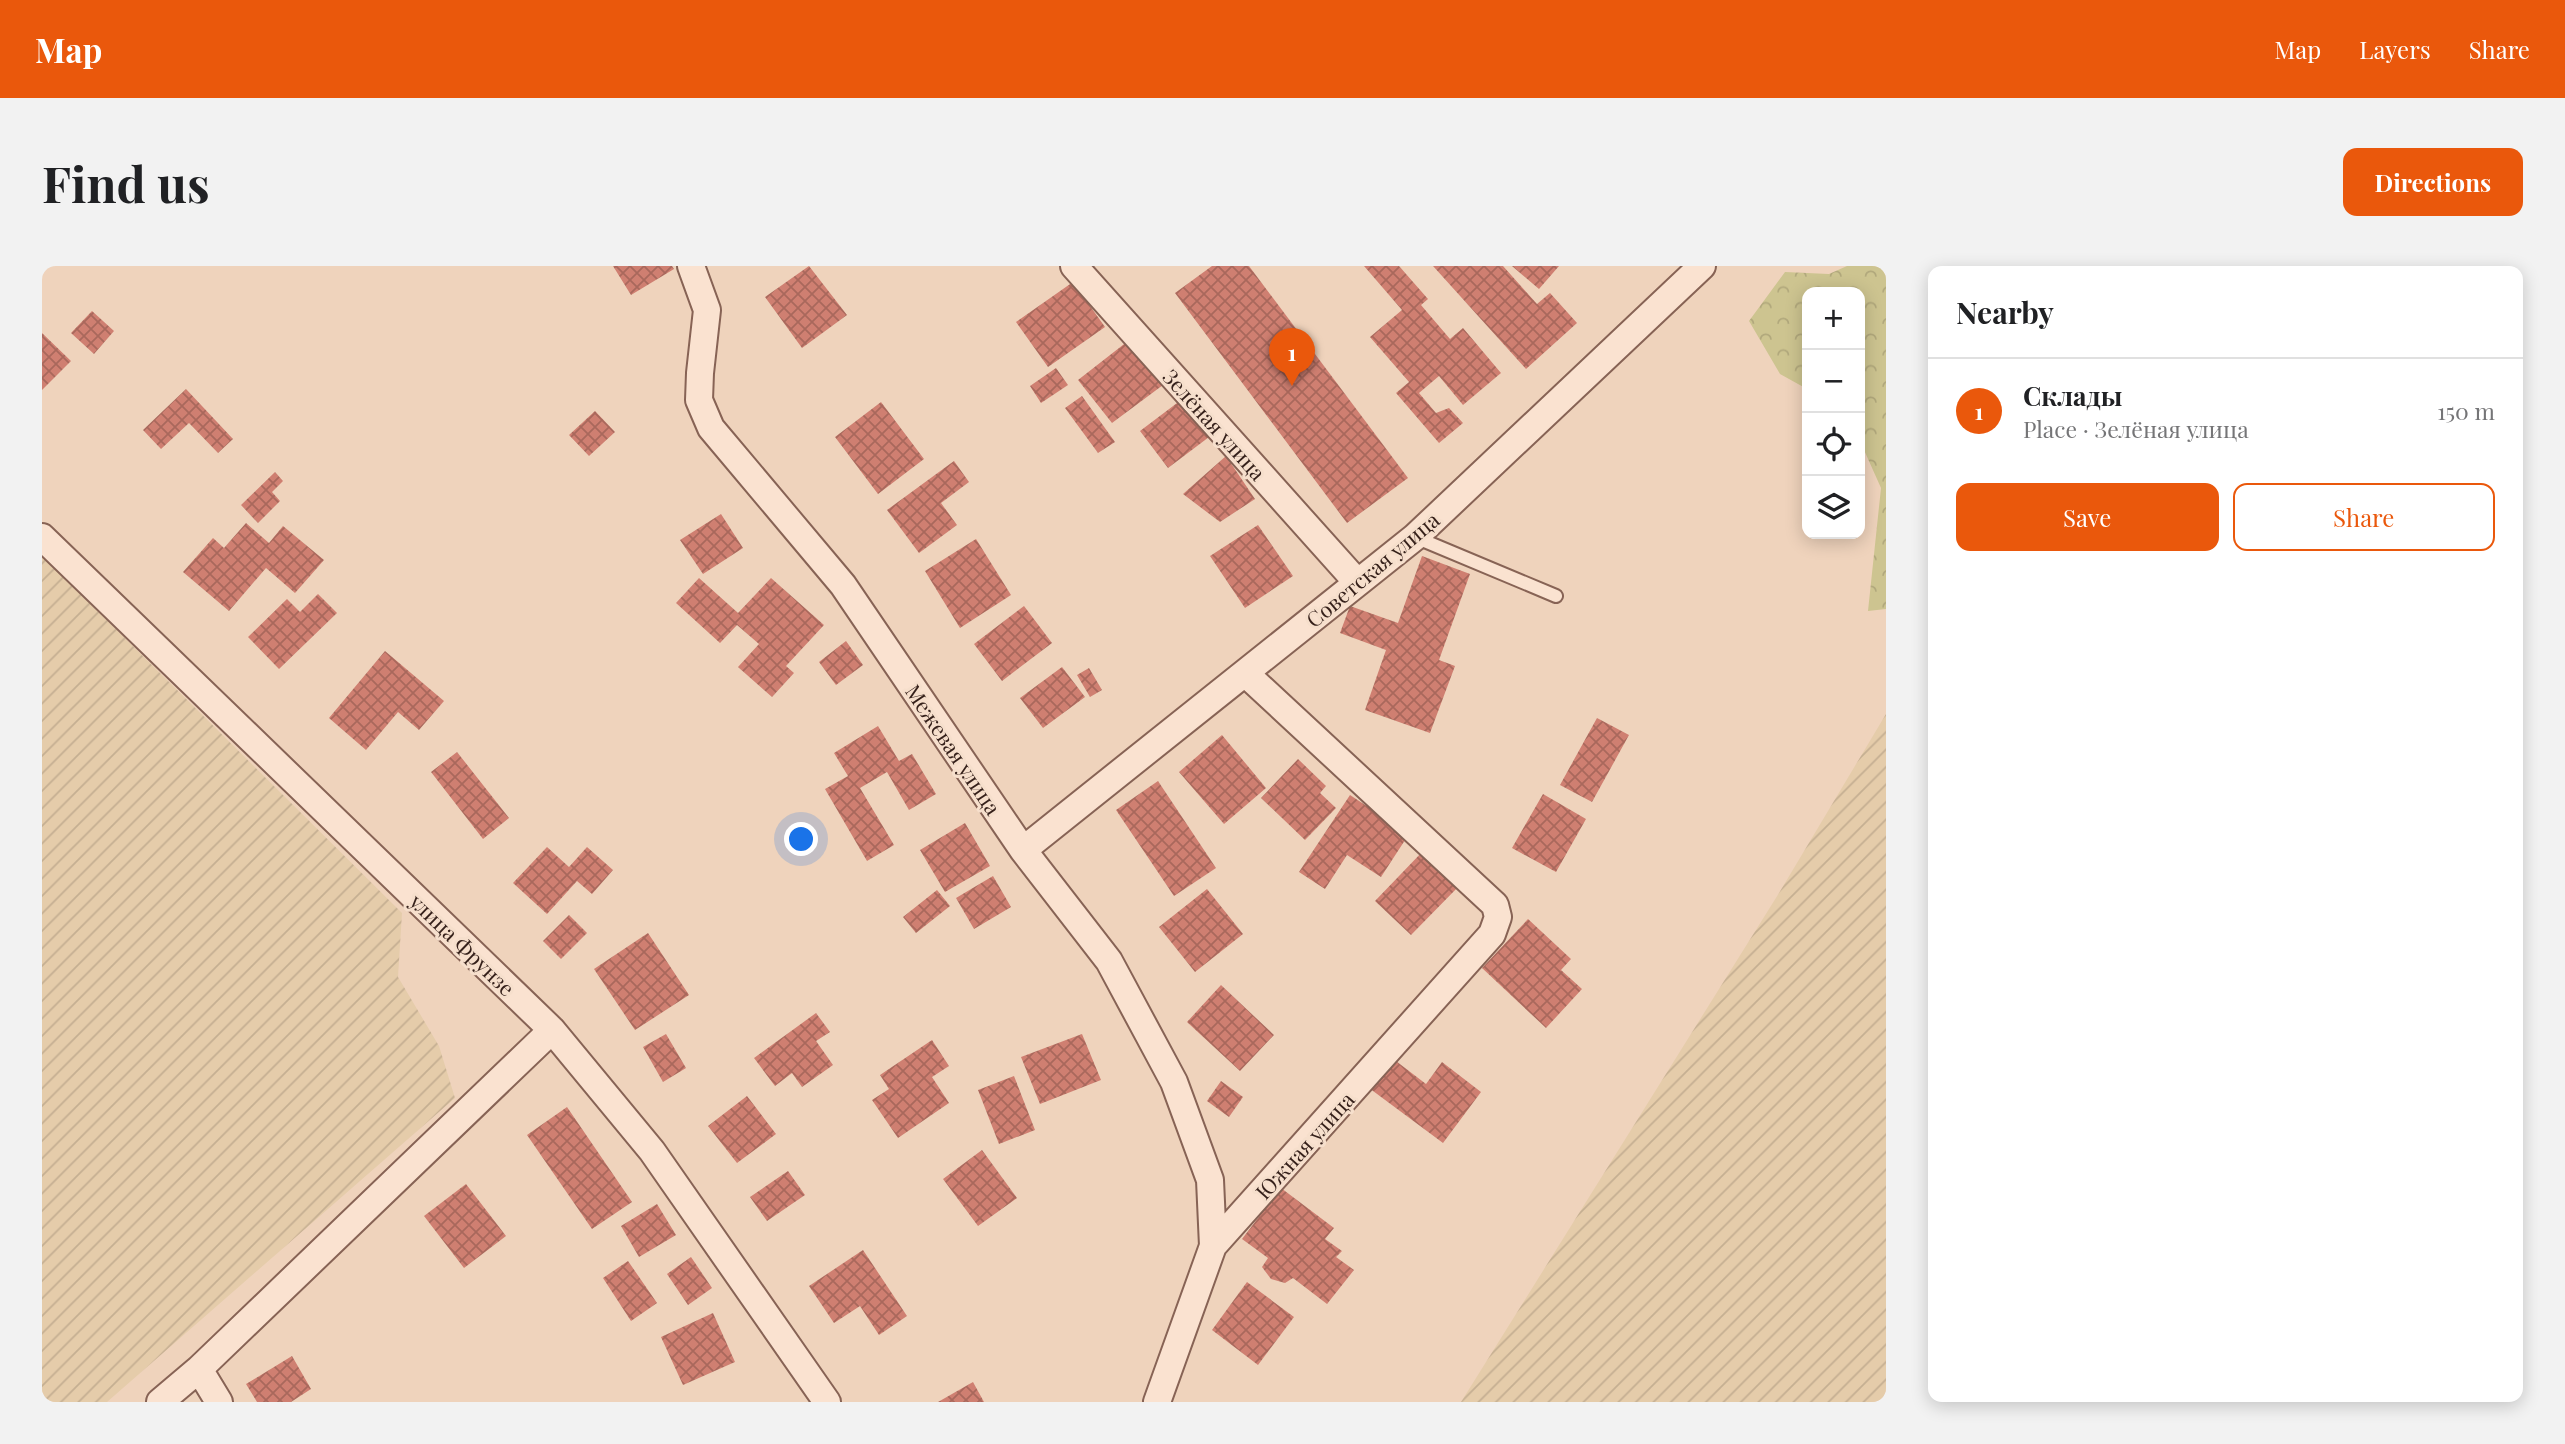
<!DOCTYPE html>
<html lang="en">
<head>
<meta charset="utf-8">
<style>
	body { margin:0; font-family:"Playfair Display",serif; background:#f2f2f2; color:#202124 }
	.controls { position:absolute; right:21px; top:21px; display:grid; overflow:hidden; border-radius:14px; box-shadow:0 4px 18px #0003 }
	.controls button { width:63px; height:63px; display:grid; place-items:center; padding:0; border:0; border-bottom:2px solid #e0e0e0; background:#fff; color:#202124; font:35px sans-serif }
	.you { position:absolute; left:760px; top:574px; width:24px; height:24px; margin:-18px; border:5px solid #fff; border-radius:50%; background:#1a73e8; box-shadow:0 0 0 10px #1a73e833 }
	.badge { display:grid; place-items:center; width:46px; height:46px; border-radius:50%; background:#ea580c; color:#fff; font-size:23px; font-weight:700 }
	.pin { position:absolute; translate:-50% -58px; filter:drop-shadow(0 2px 4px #0008) }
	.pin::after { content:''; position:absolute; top:37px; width:24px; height:21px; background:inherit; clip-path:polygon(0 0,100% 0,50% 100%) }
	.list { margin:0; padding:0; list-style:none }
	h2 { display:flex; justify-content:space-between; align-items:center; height:91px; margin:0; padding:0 28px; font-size:30px }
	h2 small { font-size:23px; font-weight:400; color:#757577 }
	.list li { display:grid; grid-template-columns:46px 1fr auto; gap:21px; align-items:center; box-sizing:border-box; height:105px; padding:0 28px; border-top:2px solid #e0e0e0 }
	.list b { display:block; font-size:26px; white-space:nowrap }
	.list p { margin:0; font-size:23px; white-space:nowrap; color:#757577 }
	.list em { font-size:23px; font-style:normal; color:#757577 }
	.actions { display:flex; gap:14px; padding:21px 28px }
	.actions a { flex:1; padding:16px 0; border:2px solid #ea580c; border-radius:14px; text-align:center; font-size:24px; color:#ea580c }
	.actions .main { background:#ea580c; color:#fff }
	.icon { flex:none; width:38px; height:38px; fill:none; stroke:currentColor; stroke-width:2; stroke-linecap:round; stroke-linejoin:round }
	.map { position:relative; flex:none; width:1844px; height:1136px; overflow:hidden; border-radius:14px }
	header { display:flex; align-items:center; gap:42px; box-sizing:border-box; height:98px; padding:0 35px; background:#ea580c; color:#fff }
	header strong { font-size:33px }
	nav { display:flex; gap:38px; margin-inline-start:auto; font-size:24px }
	.intro { display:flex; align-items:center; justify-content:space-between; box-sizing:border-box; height:168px; padding:0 42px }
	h1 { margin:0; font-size:49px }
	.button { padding:18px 32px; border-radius:14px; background:#ea580c; color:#fff; font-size:24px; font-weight:700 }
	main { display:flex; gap:42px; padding:0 42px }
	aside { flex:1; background:#fff; border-radius:14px; box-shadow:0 4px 18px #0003 }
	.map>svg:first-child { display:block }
	.farmland { fill:url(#farmland-furrows) }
	.forest { fill:url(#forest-crowns) }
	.building { fill:url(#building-cross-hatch) }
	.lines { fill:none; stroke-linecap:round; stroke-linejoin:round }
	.lane-casing { stroke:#876355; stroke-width:16 }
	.street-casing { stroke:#876355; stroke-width:30 }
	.lane { stroke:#fae2d0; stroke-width:12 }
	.street { stroke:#fae2d0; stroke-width:26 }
	.labels { text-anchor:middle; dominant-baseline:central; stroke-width:6; stroke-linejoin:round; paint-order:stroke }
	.street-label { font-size:21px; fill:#36211b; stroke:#f6dfcc }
</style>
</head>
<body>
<header>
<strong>Map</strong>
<nav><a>Map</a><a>Layers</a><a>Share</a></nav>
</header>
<div class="intro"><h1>Find us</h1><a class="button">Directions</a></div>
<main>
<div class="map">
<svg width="1844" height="1136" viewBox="0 0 1844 1136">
	<defs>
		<pattern id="farmland-furrows" width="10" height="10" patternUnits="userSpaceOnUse" patternTransform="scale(1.75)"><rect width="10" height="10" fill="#e5ccaa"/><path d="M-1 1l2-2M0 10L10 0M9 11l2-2" fill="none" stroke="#c5af92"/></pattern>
		<pattern id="forest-crowns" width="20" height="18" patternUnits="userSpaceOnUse" patternTransform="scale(1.75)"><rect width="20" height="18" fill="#cdc490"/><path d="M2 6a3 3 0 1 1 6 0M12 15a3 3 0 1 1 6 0" fill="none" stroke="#b1a87c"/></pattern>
		<pattern id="building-cross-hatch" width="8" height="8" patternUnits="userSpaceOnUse" patternTransform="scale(1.75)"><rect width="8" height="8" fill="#cf7f71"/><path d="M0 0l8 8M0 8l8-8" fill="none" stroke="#a9685c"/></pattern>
	</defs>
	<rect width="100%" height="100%" fill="#efd3bc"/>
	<!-- farmland -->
	<path class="farmland" d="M0,290L360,647L356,711L397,780L413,832L65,1136H0Z
		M1844,448V1136H1419L1737,627Z"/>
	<!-- forest -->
	<path class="forest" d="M1805,0H1844V343L1826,345L1839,222L1818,175V26H1765V123L1738,108L1707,55L1743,6L1787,8Z"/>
	<!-- building -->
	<path class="building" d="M571,0H630L632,3L589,29Z
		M767,0L805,49L760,82L723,31Z
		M1170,0H1207L1366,212L1305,257L1133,27Z
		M1322,0H1357L1386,33L1379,39L1408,73L1421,62L1459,107L1421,139L1397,110L1377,127L1394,147L1407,142L1421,157L1397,177L1354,127L1367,116L1328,71L1360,44Z
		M1391,0H1461L1495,38L1508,27L1535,57L1484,103Z
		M1470,0H1517L1497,23Z
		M1031,16L1063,61L1006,101L974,56Z
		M50,45L72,65L52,88L29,67Z
		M0,67L29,95L0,124Z
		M1086,75L1121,119L1070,157L1036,114Z
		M1014,102L1026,119L999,137L988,120Z
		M144,123L191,173L176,187L147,157L119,183L101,164Z
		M1040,130L1073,176L1056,187L1023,142Z
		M1143,131L1171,168L1126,202L1098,165Z
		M839,136L882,193L836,228L793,171Z
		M553,145L573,166L547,190L527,169Z
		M1184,190L1213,233L1178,256L1141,228Z
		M912,195L927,216L899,237L915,259L877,287L845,244Z
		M233,206L241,215L230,226L238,235L216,257L199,239Z
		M679,248L701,282L661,308L638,274Z
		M204,257L227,277L241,260L282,294L253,327L224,302L187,345L141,306L171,272L182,282Z
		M1216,259L1251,310L1203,342L1168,290Z
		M934,273L969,329L918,362L883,305Z
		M1380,290L1428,308L1397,394L1413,400L1388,467L1323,444L1344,384L1298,367L1308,340L1356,357Z
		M657,312L696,347L729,312L782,359L744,400L752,407L730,431L696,401L717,378L695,359L678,377L634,337Z
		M276,328L295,347L237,403L206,371L245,333L258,346Z
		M982,340L1010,377L960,415L932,378Z
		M804,375L821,399L794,419L777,396Z
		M343,385L402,435L377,464L356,446L324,484L287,452Z
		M1020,401L1043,431L1001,462L978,432Z
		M1047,402L1060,424L1048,431L1035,409Z
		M1555,452L1587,469L1550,536L1518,519Z
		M836,460L857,495L870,488L894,528L867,544L845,506L818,522L852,579L825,595L783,523L806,510L792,487Z
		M1180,469L1224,522L1182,558L1137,506Z
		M415,486L467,552L441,573L389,506Z
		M1256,493L1284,520L1278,527L1294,542L1263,574L1219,532Z
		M1116,515L1174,602L1132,630L1074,544Z
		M1501,528L1544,553L1514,606L1470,582Z
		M1308,529L1367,568L1339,611L1305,589L1283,623L1257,606Z
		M923,557L948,600L903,626L878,584Z
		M505,581L527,601L545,581L571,604L550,628L535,615L505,648L471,617Z
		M1382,584L1419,618L1369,669L1333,635Z
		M951,610L969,641L932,663L914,632Z
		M1165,623L1201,668L1153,706L1117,661Z
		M895,624L908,640L874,667L861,651Z
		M527,649L545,667L519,693L501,675Z
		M1486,653L1529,693L1519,704L1540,723L1504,762L1440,702Z
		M606,667L647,729L593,764L552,703Z
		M1179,719L1232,769L1198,805L1145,756Z
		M774,747L788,766L774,775L791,799L760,821L750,807L733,820L712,792Z
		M624,768L644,802L621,816L601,781Z
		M1040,768L1059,814L998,838L979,791Z
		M890,774L907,800L890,811L907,837L856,872L830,834L847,823L838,809Z
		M1350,792L1384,818L1400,796L1439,826L1401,877L1327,822Z
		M972,810L993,864L957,878L936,824Z
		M1179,815L1201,831L1187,851L1165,835Z
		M705,830L734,868L695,897L666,860Z
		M525,841L590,936L550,963L485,869Z
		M940,884L975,932L936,960L901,913Z
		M746,905L763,929L725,955L708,931Z
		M424,918L464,970L422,1002L382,950Z
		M1239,922L1292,962L1283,973L1300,985L1294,991L1312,1004L1285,1038L1251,1012L1243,1017L1229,1013L1220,1001L1226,992L1200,973Z
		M615,938L634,969L597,991L579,960Z
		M821,984L865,1050L837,1069L818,1040L792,1057L767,1020Z
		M649,991L670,1022L646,1039L625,1008Z
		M586,995L615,1037L589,1055L561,1012Z
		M1205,1016L1252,1051L1216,1099L1170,1064Z
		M671,1047L693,1096L641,1119L619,1071Z
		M250,1090L269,1123L249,1136H215L204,1118Z
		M931,1116L942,1136H896Z"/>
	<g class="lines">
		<defs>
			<path id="lane" d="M1373,271L1514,330"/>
			<path id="street" d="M649,0L665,44L658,107L657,134L669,162L801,319L981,584L1067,695L1132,816L1168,914L1171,980
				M1032,0L1315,316
				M0,271L510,764L610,885L785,1136
				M981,584L1373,271L1660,0
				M157,1103L177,1136
				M118,1136L157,1103L510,764
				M1115,1136L1171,980L1450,668L1456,651L1453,639L1204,408"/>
		</defs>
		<!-- lane casing -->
		<use href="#lane" class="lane-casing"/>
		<!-- street casing -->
		<use href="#street" class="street-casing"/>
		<!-- lane -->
		<use href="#lane" class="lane"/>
		<!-- street -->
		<use href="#street" class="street"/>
	</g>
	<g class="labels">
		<!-- street labels -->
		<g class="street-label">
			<text transform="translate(1173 158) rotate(48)">Зелёная улица</text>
			<text transform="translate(1330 303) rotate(-40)">Советская улица</text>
			<text transform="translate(912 483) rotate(56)">Межевая улица</text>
			<text transform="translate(421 678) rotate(44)">улица Фрунзе</text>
			<text transform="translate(1262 879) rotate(-48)">Южная улица</text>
		</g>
	</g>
</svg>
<div class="controls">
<button>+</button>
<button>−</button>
<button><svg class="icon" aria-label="locate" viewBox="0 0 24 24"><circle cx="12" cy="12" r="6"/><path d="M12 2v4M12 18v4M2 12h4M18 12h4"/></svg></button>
<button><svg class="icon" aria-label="layers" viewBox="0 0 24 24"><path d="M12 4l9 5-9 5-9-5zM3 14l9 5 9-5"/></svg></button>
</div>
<div class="you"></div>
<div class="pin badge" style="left:1250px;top:120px">1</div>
</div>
<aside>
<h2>Nearby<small></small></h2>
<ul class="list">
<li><span class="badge">1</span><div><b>Склады</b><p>Place · Зелёная улица</p></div><em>150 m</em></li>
</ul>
<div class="actions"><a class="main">Save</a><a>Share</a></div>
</aside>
</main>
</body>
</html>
